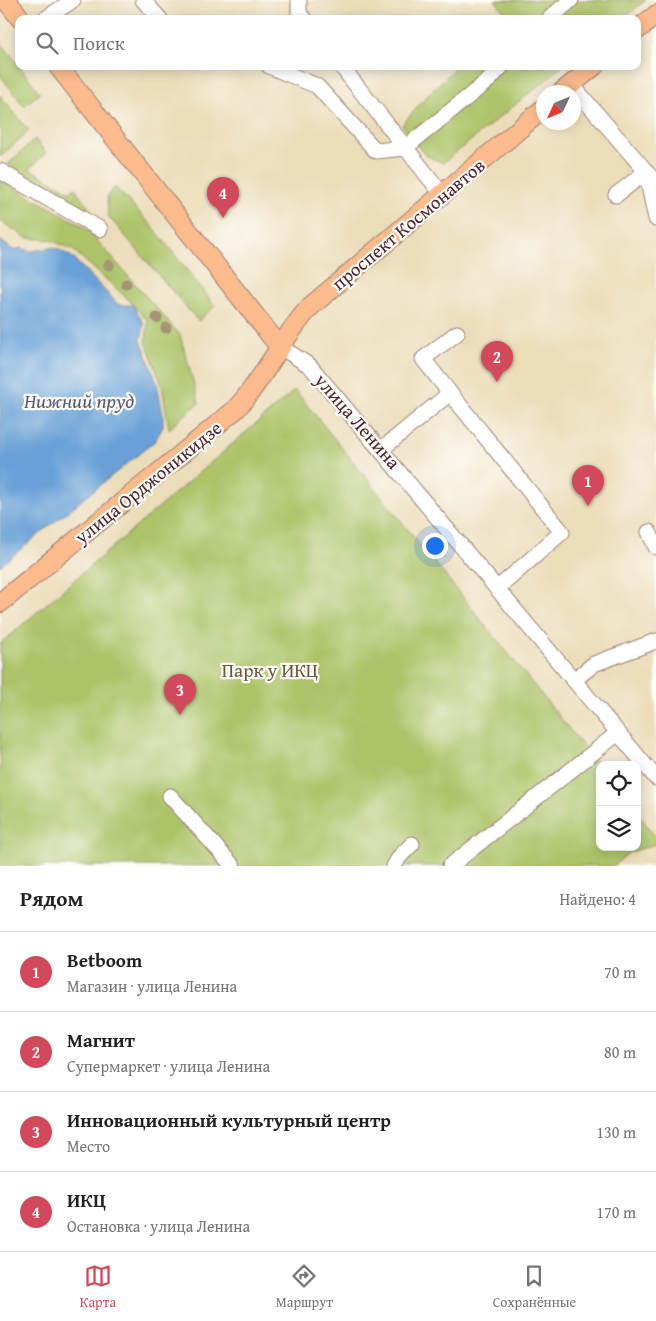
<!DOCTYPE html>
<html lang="ru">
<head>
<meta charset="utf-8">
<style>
	body { margin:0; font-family:"Gentium Book Plus",serif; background:#f2f2f2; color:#202124 }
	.controls { position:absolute; right:15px; bottom:15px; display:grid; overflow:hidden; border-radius:10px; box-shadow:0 2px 12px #0003 }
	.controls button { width:45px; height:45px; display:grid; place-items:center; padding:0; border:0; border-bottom:1px solid #e0e0e0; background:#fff; color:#202124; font:25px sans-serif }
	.compass { position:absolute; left:536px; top:85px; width:45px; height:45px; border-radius:50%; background:#fff; box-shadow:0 2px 12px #0003; rotate:226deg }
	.you { position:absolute; left:434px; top:545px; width:18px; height:18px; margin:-12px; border:4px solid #fff; border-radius:50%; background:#1a73e8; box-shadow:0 0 0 8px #1a73e833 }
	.badge { display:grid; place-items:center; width:32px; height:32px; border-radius:50%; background:#d1495b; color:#fff; font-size:16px; font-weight:700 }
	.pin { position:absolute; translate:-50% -41px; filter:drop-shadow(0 1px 2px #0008) }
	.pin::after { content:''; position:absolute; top:26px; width:18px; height:15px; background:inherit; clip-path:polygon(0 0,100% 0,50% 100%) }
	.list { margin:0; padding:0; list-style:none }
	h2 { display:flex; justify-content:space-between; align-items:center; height:65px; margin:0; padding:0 20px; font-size:21px }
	h2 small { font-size:16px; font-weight:400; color:#757577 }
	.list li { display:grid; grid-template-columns:32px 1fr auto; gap:15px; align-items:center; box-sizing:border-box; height:80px; padding:0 20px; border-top:1px solid #e0e0e0 }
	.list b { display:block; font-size:19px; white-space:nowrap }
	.list p { margin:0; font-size:16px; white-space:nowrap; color:#757577 }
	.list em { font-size:16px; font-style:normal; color:#757577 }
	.icon { flex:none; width:28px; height:28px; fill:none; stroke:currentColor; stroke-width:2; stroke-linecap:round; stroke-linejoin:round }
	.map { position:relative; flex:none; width:656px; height:866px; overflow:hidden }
	.search { position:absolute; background:#fff; box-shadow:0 2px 12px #0003; left:15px; right:15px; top:15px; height:55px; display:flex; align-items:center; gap:12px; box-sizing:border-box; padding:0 18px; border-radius:10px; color:#757577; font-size:19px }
	.sheet { height:385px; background:#fff }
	nav { display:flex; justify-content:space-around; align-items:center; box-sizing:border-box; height:70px; border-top:1px solid #e0e0e0; background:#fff; font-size:14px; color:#757577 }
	nav a { display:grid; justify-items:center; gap:2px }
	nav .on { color:#d1495b }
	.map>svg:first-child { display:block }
	.green { fill:#acc368; stroke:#7b714a }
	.water { fill:#68a0d7; stroke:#596081 }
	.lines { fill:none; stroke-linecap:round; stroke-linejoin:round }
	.minor-casing { stroke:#9b7e72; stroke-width:17 }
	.major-casing { stroke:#9b7e72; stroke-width:21 }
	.minor { stroke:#fff; stroke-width:15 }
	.major { stroke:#fbbb8d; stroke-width:19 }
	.tree { fill:#a69477 }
	.labels { text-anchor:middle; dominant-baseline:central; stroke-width:4.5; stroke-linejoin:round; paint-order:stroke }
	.street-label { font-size:19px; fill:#4a1f2b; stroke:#fdfcf7 }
	.park-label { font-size:19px; fill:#6c5840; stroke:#fdfcf7 }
	.water-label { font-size:20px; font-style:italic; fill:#585978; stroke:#fdfcf7 }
</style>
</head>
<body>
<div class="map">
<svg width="656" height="866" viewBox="0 0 656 866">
	<rect width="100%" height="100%" fill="#fdfcf7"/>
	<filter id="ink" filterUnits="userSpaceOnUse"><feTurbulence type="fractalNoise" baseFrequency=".02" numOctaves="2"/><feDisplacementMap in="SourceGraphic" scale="10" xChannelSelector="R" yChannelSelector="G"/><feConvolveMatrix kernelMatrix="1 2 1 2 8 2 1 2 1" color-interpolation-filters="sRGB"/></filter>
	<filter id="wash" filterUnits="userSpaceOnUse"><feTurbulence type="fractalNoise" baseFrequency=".0096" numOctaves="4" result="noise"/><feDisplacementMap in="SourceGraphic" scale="20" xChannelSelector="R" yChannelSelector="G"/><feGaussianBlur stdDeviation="1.12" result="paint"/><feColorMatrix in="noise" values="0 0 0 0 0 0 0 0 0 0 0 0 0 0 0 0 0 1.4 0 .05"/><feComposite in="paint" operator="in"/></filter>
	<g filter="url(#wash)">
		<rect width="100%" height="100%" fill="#ecddba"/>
		<!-- green -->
		<path class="green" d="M495,0H646L622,19H505L507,16Z
			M0,41L40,93L24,106L0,75Z
			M457,66H563L443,163L425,155L402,125L425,98Z
			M0,95L29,131L0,157Z
			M35,139L46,153L29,169L71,192L75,188L91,211L7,165Z
			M0,180L85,227L180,335L199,403L169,429L162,386L146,342L148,321L129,300L72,249L50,240L27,238L0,221Z
			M115,187L153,227L215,306L198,321L108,216L107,196Z
			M295,390L600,767V847H637V813L656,837V844L628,853L614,866H0V644Z"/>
		<!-- water -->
		<path class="water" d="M0,240L13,250L21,248L31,251L54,247L72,257L119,305H133L144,324L141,340L157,383L163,414V427L155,441L0,566Z"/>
	</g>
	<g filter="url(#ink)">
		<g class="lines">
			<defs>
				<path id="minor" d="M143,0L160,19
					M299,0V13L304,19
					M45,19L73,0
					M549,19L571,0
					M269,66L317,86L376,151L405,148L490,79L502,66
					M341,66L442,194
					M572,85L656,183
					M0,171L100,229
					M616,195L646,172L656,219
					M279,346L310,366L656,778
					M450,393L423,359L457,333
					M382,449L450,393L562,532L498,588
					M649,532L656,547
					M574,680L594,664L656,641
					M170,796L233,866
					M394,866L400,856L412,844
					M450,866L618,733"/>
				<path id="major" d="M6,0L21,19
					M637,30L656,15
					M58,66L279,346
					M562,92L594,66
					M0,603L235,410C265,378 281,338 311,306L544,108"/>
			</defs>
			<!-- minor casing -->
			<use href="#minor" class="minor-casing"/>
			<!-- major casing -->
			<use href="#major" class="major-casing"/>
			<!-- minor -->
			<use href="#minor" class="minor"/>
			<!-- major -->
			<use href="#major" class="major"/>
		</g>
		<!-- trees -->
		<g class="tree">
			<circle cx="109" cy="265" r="5.5"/>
			<circle cx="126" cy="284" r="5.5"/>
			<circle cx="157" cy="318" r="5.5"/>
			<circle cx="166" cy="328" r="5.5"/>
		</g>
	</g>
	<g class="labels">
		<!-- street labels -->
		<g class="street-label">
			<text transform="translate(408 224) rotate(-40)">проспект Космонавтов</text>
			<text transform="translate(358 421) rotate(49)">улица Ленина</text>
			<text transform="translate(148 482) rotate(-39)">улица Орджоникидзе</text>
		</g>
		<!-- park labels -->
		<g class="park-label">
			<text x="270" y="670">Парк у ИКЦ</text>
		</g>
		<!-- water labels -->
		<g class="water-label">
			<text x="79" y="400">Нижний пруд</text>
		</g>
	</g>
</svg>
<div class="controls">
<button><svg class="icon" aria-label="locate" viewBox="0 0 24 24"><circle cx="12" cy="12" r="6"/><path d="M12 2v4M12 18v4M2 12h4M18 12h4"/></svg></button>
<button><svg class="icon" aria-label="layers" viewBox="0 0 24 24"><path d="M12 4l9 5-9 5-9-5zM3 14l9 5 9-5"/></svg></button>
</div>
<svg class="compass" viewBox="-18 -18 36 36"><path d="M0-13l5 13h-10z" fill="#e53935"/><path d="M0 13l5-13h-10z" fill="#757577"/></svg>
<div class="you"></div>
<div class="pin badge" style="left:588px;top:506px">1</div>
<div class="pin badge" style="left:497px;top:382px">2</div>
<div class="pin badge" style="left:180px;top:715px">3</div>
<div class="pin badge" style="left:223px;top:218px">4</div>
<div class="search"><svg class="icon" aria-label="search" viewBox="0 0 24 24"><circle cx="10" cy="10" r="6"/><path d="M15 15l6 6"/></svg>Поиск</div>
</div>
<section class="sheet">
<h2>Рядом<small>Найдено: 4</small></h2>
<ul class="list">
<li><span class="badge">1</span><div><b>Betboom</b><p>Магазин · улица Ленина</p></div><em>70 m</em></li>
<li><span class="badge">2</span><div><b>Магнит</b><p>Супермаркет · улица Ленина</p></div><em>80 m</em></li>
<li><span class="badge">3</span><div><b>Инновационный культурный центр</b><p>Место</p></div><em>130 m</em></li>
<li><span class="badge">4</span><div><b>ИКЦ</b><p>Остановка · улица Ленина</p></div><em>170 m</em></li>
</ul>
</section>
<nav>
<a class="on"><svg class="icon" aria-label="map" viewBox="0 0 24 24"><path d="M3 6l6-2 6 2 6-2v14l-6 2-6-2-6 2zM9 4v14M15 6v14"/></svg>Карта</a>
<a><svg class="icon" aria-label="directions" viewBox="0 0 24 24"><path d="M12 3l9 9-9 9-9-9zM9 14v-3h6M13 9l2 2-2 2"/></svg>Маршрут</a>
<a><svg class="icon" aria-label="saved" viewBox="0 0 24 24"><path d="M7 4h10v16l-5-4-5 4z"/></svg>Сохранённые</a>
</nav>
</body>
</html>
